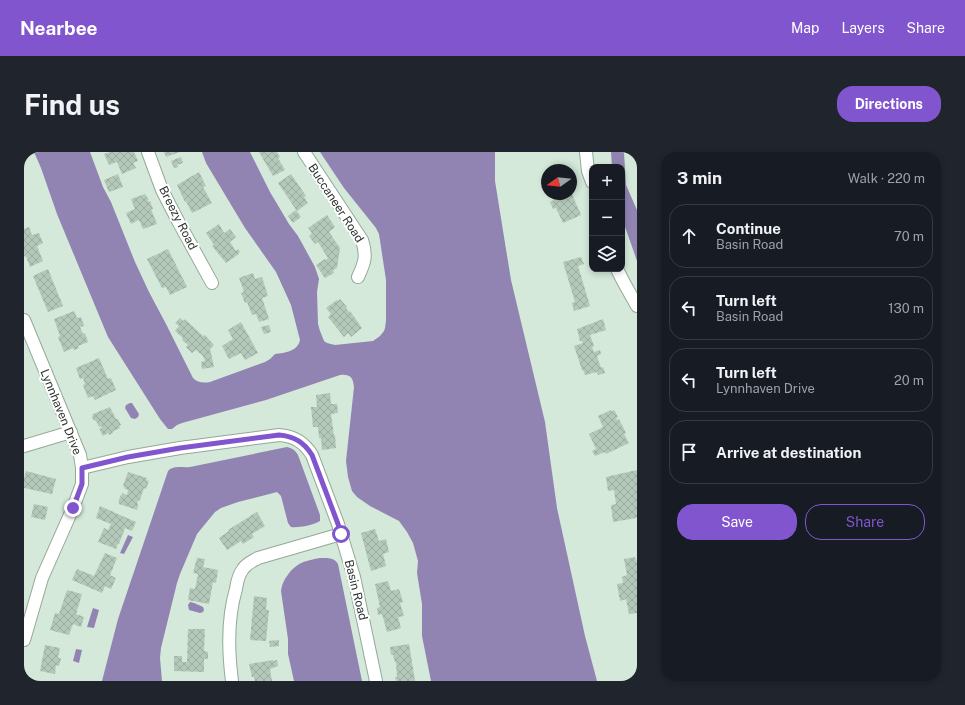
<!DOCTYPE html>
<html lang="en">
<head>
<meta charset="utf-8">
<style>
	body { margin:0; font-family:"Public Sans",sans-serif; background:#20242c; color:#f1f3f6 }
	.controls { position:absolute; right:12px; top:12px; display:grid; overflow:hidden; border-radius:8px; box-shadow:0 2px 6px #0003 }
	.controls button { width:36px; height:36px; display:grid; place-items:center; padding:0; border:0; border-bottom:1px solid #363941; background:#171b24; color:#f1f3f6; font:20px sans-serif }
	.compass { position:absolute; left:517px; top:12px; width:36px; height:36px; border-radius:50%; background:#171b24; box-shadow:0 2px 6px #0003; rotate:255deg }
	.stop { position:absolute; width:12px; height:12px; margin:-9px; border:3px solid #8155ce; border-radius:50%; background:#fff }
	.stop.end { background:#8155ce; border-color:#fff; box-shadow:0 1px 4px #0008 }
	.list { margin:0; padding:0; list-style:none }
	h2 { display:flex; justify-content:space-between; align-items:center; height:52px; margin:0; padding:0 16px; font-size:17px }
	h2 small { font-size:13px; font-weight:400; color:#9ea1a6 }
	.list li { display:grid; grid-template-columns:26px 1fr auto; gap:12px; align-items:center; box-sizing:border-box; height:64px; margin:0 8px 8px; padding:0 8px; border:1px solid #363941; border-radius:16px }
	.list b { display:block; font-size:15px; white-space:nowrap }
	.list p { margin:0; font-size:13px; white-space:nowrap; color:#9ea1a6 }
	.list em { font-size:13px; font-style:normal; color:#9ea1a6 }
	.actions { display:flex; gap:8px; padding:12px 16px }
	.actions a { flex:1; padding:9px 0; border:1px solid #8155ce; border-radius:16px; text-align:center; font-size:14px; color:#8155ce }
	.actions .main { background:#8155ce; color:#fff }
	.icon { flex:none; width:22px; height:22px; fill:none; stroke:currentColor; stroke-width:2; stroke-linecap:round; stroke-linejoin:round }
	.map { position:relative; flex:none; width:613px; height:529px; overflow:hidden; border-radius:16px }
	header { display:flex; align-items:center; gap:24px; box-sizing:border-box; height:56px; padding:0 20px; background:#8155ce; color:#fff }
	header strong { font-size:19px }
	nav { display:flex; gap:22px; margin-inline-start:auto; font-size:14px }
	.intro { display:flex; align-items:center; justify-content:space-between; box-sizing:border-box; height:96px; padding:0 24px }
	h1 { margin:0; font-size:28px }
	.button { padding:10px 18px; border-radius:16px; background:#8155ce; color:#fff; font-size:14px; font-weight:700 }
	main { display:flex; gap:24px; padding:0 24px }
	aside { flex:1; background:#171b24; border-radius:16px; box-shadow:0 2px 6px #0003 }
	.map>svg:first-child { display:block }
	.water { fill:#9184b3 }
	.building { fill:url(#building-cross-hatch) }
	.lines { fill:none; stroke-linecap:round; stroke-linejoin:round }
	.minor-casing { stroke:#94a89a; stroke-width:14 }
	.minor { stroke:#fff; stroke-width:12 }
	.route { stroke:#8155ce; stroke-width:5 }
	.labels { text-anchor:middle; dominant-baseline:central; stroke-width:4; stroke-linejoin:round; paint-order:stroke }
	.street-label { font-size:12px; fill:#2e3631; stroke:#fff }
</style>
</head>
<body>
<header>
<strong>Nearbee</strong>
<nav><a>Map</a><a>Layers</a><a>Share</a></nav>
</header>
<div class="intro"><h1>Find us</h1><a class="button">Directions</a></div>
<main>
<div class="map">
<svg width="613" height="529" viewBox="0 0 613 529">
	<defs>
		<pattern id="building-cross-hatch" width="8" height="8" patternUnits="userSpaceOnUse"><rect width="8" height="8" fill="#b4c8ba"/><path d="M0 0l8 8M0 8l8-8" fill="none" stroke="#9baca0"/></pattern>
	</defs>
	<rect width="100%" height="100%" fill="#d4e9da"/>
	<!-- water -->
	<path class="water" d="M10,0H66L79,35L87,50L111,110L125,140L142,172L169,226C174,231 179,231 186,230L241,210L246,207L251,202C261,201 274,199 276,188L267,153L252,120L221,76L182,11L178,0H226L246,40L265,72L274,84L291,115L295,127L293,140L294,172L296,179L300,189L303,191L311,193L349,189L356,184L360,179L361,176L362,169V128L355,82L352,76L320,36L296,0H471V29L487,128L521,270L533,356L561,484L573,529H407L398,484V452L393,421L394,409L389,391L383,380L375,369L346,354L333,345L328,339L324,325L322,309L330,235C329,225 326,222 316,223L242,248L158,271L153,273L148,277H144L136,267L84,185L33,62L17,16Z
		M587,0H600L602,33L613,58V109L598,66V15H588Z
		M106,251H108L115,262L114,265L111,267L107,266L101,256L102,253Z
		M263,295C268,296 271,298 274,303L296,363V369C290,373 274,376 267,375L264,371L257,344L253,340L214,350L197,356L191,360L173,382L156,422L153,431L137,496L136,506L138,529H78L94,467L144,319C150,313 158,316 166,315Z
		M104,383L109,385L100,402L96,401Z
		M296,406C303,406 310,405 314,412L338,529H270L264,502V487L257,439C258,433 259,430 263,424C272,411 280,409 296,406Z
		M166,450C169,450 177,454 179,455L180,458L179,460L176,461L165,458L164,453Z
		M69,456L75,458L70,476L63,475Z
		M52,497L58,498L55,511L49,509Z"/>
	<!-- building -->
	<path class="building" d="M86,0H110L114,9L109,11L112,16L98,22L93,10L85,13L80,2Z
		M140,0H156L142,5Z
		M235,0H253L256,5L254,6L261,18L249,24Z
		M157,5L159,11L153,13L154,15L150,16L147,9Z
		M175,20L182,34L179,35L188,51L168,61L162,49L161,50L153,33Z
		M94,22L99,35L85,40L80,28Z
		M267,22L282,44L280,45L284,51L273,59L254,31Z
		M121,42L125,48H124V50L126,49L129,57H127L133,72L119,77L115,68L107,72L102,61L111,57L107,47Z
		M528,42H548L557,63L539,71L532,56L529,57L526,50L530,48Z
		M272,58L277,65L269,71L264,64Z
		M303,63L311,75L305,80L316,96L313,116L309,118L310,121L301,126L292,113L301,107L302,108L304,106L294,90L291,92L285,84L288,81L284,76Z
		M195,72L200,81L206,77L212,85L206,90L212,99L214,97L216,100L214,102H215L202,111L188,94L190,93L182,81Z
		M5,75L8,83L15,81L19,91L13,94L19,109L6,115L2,104L1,105L0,103V77Z
		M144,97L163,135L146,143L142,135L138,136L123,107Z
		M557,105L560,112L554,114L566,154L550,159L548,151L551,150L539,110Z
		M24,117L39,154L24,160L9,124Z
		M229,121L231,127L238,125L244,144L238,146L245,167L235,170L232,162L228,163L223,150L221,151L217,141L220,140L215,126Z
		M316,147L323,155L322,156L325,160L326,159L338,176L327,185L324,181L320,185L304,165L307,162L302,156L313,148L314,149Z
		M50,159L53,166L57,165L60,174L56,175L59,182L61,181L64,190L54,194L55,196L50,198L49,196L40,200L34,185L36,184L30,167Z
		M156,166L160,169L161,167L179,184L181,183L190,193L186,197L190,215L178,217L177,210L181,209L179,204L172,198L168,201L162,195L164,193L158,188L159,186L151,179L155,174L151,171Z
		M579,167L582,178L566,183L570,194L568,195L570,200L576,198L577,202L573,204L577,216L579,215L581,221L574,223L573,220L561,223L559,218H558L550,194L559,191L558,189H556L553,177Z
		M217,170L234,201L221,208L217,201L205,207L198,194L209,187L204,178Z
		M245,173L247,180L240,182L237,175Z
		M75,206L84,227L87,226L92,238L71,248L69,244L64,246L59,233L61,232L59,226L56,227L52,216Z
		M306,241L307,252H313L314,261L307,262L310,284L311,283L312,296L298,298L297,286H295L294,275H289L287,255H293L292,243Z
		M86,255L92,267H94L97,273L95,274L96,276L88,280L89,281L85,283L84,281L79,284L75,277L78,276L77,274L75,275L72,269L69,268L68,265L69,262Z
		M587,258L588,260L590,258L594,265L592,266L593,268L595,267L602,281L600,282L605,291L582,302L581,300L571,304L568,299L572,297L565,282L579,275L574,264Z
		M613,318V365H612V366L589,370L587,353L592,352L590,338L584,339L582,325Z
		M2,319L32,327L28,342L0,336V326Z
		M104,320L123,326L122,328L125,329L122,337L120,336L116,348L113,350L114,353L113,358L95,352V350H94L97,343H98V341L103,343L104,338L100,336L101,335L99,334Z
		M10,352L24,355L21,368L7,365Z
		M76,354L112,370L108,379L101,376L95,392H94L93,394L92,397L74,390L80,376L84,378L87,372L72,366Z
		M233,360L241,374L228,382L230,385L219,392L217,389L203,398L195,386L205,379L204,378Z
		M351,377L355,389L362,387L365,400L359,402L362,414L347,419L337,381Z
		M81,401L93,406L86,423L92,426L87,437L81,434L78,441L48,428L53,417L70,424Z
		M611,405L613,410V461L605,462L602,447L596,449L593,432L599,431L598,425L603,423L600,407Z
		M173,406L181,407L179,415L194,418L192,431L189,430L185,452L164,448L166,436L171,437L174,422L169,421Z
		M364,429L367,439L375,437L379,450L376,451L380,464L374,465L377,476L363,480L358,462L354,463L353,456L356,455L351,432Z
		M43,438L58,442L52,462L60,465L57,475L49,472L45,483L26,478L31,461L35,462Z
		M230,444L243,446L242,458H245L242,489L226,488Z
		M164,477H181L180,499L184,500V507H180V520L150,519V504H158V510H163Z
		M255,488V494L246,495L245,489Z
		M385,492L391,529H372L371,525H373L372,510H371L369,503H367L366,495Z
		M21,493L36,496L34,506H37L35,514L32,513L31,522L16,519Z
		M249,508V509L253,508L254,514L246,517L248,529H231L230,525H228L225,512Z"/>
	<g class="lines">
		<defs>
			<path id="minor" d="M124,0L138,38L154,69L188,131
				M280,0L338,88C343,104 341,110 334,125
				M562,0L564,19L568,30
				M593,117L599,129L613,154
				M0,168L56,303L58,316V332L49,356L18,426L0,488
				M0,294L47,280
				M58,316L104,305L156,296L255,283C270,284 280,290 288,303L314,372L330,425L352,529
				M208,529C204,498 203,467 212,437C213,430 215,422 219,417C223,411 229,409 234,406L317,382"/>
		</defs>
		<!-- minor casing -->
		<use href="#minor" class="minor-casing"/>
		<!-- minor -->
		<use href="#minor" class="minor"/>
	</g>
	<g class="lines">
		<!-- route -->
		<path class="route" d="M49,356L58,332V316L104,305L156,296L255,283C270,284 280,290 288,303L314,372L317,382"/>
	</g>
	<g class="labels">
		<!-- street labels -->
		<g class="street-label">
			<text transform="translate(312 51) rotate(57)">Buccaneer Road</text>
			<text transform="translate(154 66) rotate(63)">Breezy Road</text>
			<text transform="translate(37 260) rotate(68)">Lynnhaven Drive</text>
			<text transform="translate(332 438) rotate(76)">Basin Road</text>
		</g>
	</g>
</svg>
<div class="controls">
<button>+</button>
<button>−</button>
<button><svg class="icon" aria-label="layers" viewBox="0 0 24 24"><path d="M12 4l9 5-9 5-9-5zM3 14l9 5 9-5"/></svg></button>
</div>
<svg class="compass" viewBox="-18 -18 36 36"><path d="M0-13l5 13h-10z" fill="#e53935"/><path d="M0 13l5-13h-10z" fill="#9ea1a6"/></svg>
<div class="stop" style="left:317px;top:382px"></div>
<div class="stop end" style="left:49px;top:356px"></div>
</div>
<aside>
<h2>3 min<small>Walk · 220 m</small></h2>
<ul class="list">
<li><svg class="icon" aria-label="ahead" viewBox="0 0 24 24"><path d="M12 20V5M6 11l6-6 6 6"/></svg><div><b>Continue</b><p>Basin Road</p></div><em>70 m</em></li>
<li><svg class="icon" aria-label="left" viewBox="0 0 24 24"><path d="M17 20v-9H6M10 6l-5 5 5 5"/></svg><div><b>Turn left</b><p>Basin Road</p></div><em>130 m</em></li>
<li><svg class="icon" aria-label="left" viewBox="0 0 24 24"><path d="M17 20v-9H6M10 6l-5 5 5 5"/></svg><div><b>Turn left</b><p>Lynnhaven Drive</p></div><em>20 m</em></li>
<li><svg class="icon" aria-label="arrive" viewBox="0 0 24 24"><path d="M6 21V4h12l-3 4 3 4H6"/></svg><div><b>Arrive at destination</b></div></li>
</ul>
<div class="actions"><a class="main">Save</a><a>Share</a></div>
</aside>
</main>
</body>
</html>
